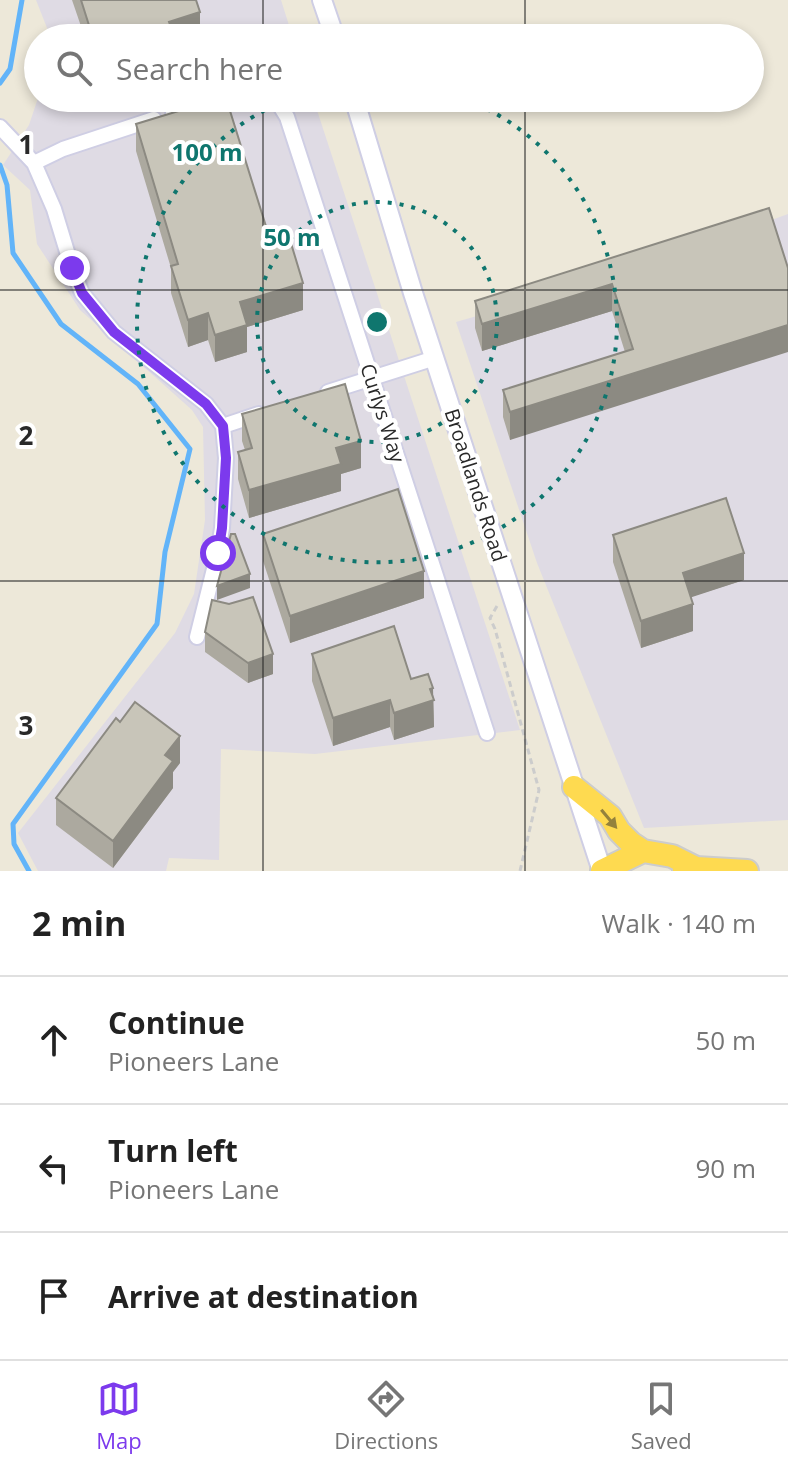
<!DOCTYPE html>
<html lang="en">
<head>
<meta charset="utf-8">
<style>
	body { margin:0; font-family:"Open Sans",sans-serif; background:#f6f6f6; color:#222 }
	.stop { position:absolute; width:24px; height:24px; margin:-18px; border:6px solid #7c3aed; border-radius:50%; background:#fff }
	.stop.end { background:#7c3aed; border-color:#fff; box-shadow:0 2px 8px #0008 }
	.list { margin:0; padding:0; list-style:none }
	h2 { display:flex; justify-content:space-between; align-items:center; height:104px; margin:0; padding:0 32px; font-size:34px }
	h2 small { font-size:26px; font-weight:400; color:#767676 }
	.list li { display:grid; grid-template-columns:52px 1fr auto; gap:24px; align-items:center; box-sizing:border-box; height:128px; padding:0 32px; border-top:2px solid #e0e0e0 }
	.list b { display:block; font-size:30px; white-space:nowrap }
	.list p { margin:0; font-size:26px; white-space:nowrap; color:#767676 }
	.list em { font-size:26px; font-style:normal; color:#767676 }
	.icon { flex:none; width:44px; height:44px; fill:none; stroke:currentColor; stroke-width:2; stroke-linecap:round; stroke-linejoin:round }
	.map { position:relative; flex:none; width:788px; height:871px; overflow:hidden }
	.search { position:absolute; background:#fff; box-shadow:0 4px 12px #0003; left:24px; right:24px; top:24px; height:88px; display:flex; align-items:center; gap:20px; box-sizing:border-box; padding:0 28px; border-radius:44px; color:#767676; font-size:30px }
	.sheet { height:488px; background:#fff }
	nav { display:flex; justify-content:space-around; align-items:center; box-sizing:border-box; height:112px; border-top:2px solid #e0e0e0; background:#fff; font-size:22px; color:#767676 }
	nav a { display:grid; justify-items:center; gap:4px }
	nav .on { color:#7c3aed }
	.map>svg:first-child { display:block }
	.industrial { fill:#dfdbe4 }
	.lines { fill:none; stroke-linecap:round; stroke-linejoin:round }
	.stream { stroke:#62b4f9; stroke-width:5 }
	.minor-casing { stroke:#cfcee4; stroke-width:18 }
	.secondary-casing { stroke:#cfcee4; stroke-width:22 }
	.trunk-casing { stroke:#ccc; stroke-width:26 }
	.path { stroke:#ccc; stroke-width:3; stroke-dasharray:6 4; stroke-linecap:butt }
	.minor { stroke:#fff; stroke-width:14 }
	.secondary { stroke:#fff; stroke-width:18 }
	.trunk { stroke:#feda50; stroke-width:22 }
	.wall { fill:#aca99f }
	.shaded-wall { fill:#8c8a82 }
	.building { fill:#c8c5b9; stroke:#8c8a82; stroke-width:2 }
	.oneway { fill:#94823c }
	.route { stroke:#7c3aed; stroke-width:10 }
	.grid { fill:none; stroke:#292929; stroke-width:2; stroke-opacity:0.55 }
	.ring { fill:none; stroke:#0f766e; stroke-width:4; stroke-dasharray:4 8 }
	.labels { text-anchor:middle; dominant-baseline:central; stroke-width:8; stroke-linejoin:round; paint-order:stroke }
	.street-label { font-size:20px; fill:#292929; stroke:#fff }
	.grid-label { font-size:26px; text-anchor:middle; font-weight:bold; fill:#292929; stroke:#fff; stroke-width:8; stroke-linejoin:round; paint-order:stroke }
	.centre { fill:#0f766e; stroke:#fff; stroke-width:4 }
	.ring-label { font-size:24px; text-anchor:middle; font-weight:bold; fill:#0f766e; stroke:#fff; stroke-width:8; stroke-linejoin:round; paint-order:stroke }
</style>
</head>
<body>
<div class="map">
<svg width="788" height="871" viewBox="0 0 788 871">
	<rect width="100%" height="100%" fill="#ede8d9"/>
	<!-- industrial -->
	<path class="industrial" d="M36,0H281L293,38H51Z
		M38,98H313L520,730L315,754L221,749L219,860L169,858L166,871H38L18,833L175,633L194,594L205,520L203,427L192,410L80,310L37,244L30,190L3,165L29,125Z
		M788,214V820L644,828L537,563L456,322L629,272Z"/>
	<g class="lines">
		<!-- stream -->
		<path class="stream" d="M0,83L10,69L22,0
			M0,165L7,185L13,253L61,324L138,384L190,449L165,552L157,624L13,824L14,844L29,871"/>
		<defs>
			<path id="minor" d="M272,98L279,104L287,117L487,733
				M173,113L219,98
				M0,127L34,163L54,209L72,268L82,293L114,332L206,404L223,426L226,458L222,528L218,553L197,637
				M34,163L63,149L154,119
				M328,392L435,358
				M223,426L259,414"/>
			<path id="secondary" d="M322,0L335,38
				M354,98L413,293L602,871"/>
			<path id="trunk" d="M574,787L610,816L619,831L631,843L643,851
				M684,870L696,868L747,871
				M602,871L643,851L672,856L696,868"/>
		</defs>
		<!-- minor casing -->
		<use href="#minor" class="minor-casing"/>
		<!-- secondary casing -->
		<use href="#secondary" class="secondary-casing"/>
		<!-- trunk casing -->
		<use href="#trunk" class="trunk-casing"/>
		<!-- path -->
		<path class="path" d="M497,606L490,618L495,629L539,790L520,871"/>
		<!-- minor -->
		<use href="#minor" class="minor"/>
		<!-- secondary -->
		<use href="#secondary" class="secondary"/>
		<!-- trunk -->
		<use href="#trunk" class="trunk"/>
	</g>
	<!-- wall -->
	<path class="wall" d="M72,0H196L200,38H85Z
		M136,124L269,236L303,310L247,327V352L215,362L208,340L188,347L171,293V268L136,151Z
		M769,208L788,268L510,440L503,417V390L625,352L612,311L482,351L475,328V301Z
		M242,414L361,468L341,474V491L249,518L238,479V452L245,450L242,441Z
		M263,534L424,598L290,643L263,561Z
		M613,535L744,580L690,597L693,631L641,648L613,562Z
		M205,632L273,674L248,683L205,652Z
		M312,654L411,679L433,696L434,727L394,740L390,727L333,746L312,681Z
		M180,763L173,772V788L113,868L56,825V798Z"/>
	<!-- shaded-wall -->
	<path class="shaded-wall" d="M200,12V38H169V22Z
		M106,98H124L106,104Z
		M303,283V310L247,327V352L215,362V335L240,302Z
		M612,284V311L482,351V324Z
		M208,313V340L188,347V320Z
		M788,325V352L510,440V412Z
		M361,441V468L341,474V491L249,518V490L336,448Z
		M744,553V580L683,600V573Z
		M424,571V598L290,643V616Z
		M250,574V588L217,600V586Z
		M693,604V631L641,648V621Z
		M273,654V674L248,683V663Z
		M433,688L434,727L394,740V713Z
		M390,700V727L333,746V718Z
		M180,736V763L173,772V788L113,868V841L165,755Z"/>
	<!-- building -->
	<path class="building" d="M81,0H196L200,12L169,22L175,38H93Z
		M221,98H226L269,236L287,230L303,283L240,302L247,325L215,335L208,313L188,320L171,266L178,264L136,124Z
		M769,208L788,268V325L510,412L503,390L633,349L612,284L482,324L475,301Z
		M345,384L361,441L336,448L341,464L249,490L238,452L252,448L242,414Z
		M398,489L424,571L290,616L263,534Z
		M726,498L744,553L683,573L693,604L641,621L613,535Z
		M231,534H235L250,574L217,586Z
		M253,597L273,654L248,663L205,632L212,600L229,604Z
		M394,626L411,679L428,674L433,688L430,689L434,700L394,713L390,700L333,718L312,654Z
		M135,702L180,736L165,755L173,761L113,841L56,798L116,718L120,722Z"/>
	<!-- one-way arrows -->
	<defs><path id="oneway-solid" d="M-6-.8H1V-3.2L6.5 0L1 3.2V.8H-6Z" transform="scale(2)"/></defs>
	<use class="oneway" href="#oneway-solid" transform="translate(609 819) rotate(50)"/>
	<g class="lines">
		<!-- route -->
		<path class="route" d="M72,268L82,293L114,332L206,404L223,426L226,458L222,528L218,553"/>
	</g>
	<!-- grid -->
	<path class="grid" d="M263,0V38M525,0V38M263,98V871M525,98V871M0,290H788M0,581H788"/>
	<!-- distance rings -->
	<g class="ring">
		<circle cx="377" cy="322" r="120"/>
		<path d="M465 99A240 240 0 1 1 289 99"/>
	</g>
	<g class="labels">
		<!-- street labels -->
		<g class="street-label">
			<text transform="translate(383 413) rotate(72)">Curlys Way</text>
			<text transform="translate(476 485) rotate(72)">Broadlands Road</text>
		</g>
	</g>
	<g class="grid-label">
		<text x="26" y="154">1</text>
		<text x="26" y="445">2</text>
		<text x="26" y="735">3</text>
	</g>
	<circle cx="377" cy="322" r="12" class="centre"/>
	<g class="ring-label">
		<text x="207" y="161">100 m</text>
		<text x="292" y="246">50 m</text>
	</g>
</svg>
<div class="stop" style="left:218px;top:553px"></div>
<div class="stop end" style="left:72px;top:268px"></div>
<div class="search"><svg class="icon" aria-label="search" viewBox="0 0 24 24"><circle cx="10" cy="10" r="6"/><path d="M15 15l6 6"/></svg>Search here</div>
</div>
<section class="sheet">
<h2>2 min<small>Walk · 140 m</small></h2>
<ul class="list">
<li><svg class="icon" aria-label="ahead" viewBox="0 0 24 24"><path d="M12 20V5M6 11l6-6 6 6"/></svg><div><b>Continue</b><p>Pioneers Lane</p></div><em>50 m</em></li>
<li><svg class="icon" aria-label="left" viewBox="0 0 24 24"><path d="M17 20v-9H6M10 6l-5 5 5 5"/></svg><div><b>Turn left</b><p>Pioneers Lane</p></div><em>90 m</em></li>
<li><svg class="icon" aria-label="arrive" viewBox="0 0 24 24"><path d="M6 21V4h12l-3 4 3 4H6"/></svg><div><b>Arrive at destination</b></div></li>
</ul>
</section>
<nav>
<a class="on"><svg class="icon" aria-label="map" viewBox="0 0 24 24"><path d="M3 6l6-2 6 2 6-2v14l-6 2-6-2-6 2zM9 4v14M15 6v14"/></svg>Map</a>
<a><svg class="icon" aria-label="directions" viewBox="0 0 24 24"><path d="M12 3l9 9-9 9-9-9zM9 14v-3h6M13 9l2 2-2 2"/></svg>Directions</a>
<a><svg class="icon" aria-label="saved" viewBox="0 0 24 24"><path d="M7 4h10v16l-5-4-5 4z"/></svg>Saved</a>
</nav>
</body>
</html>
